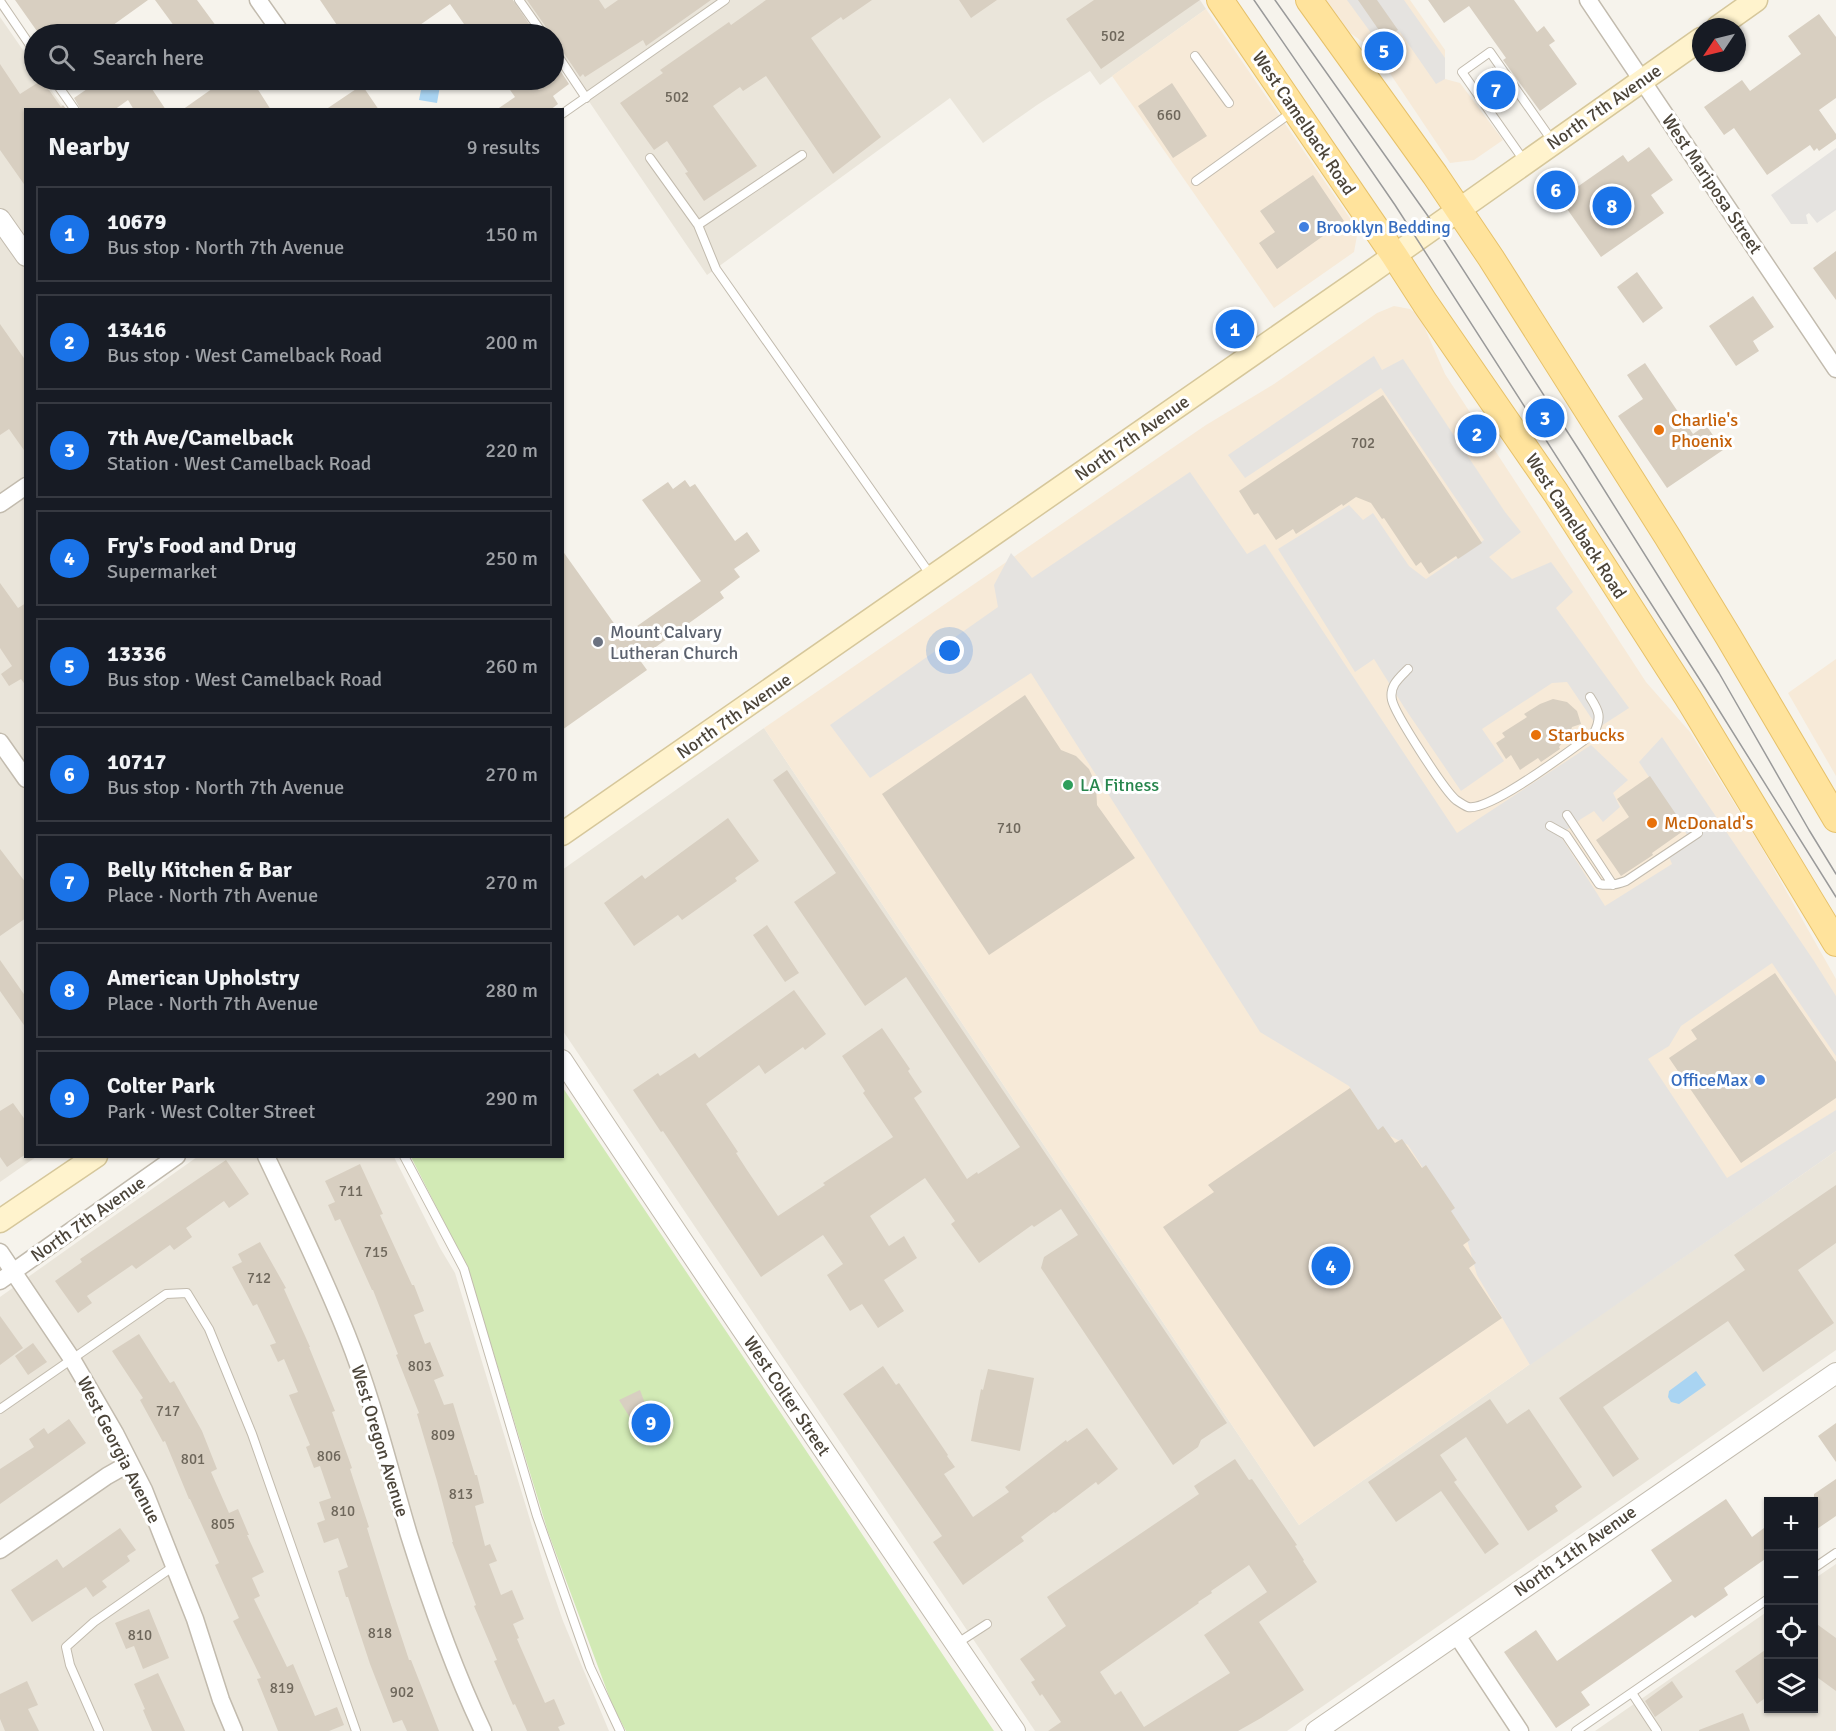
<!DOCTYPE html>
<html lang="en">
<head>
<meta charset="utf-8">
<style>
	body { margin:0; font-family:Signika,sans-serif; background:#20242c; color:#f1f3f6 }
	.controls { position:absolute; right:18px; bottom:18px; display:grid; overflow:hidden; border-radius:0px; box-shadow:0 2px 4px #0004 }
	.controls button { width:54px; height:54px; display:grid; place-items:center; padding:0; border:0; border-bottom:2px solid #363941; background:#171b24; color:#f1f3f6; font:30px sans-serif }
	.compass { position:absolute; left:1692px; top:18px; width:54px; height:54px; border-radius:50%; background:#171b24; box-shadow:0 2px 4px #0004; rotate:235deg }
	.you { position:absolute; left:950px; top:651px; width:21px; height:21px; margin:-15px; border:4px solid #fff; border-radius:50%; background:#1a73e8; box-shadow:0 0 0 9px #1a73e833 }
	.badge { display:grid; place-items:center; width:39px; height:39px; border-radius:50%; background:#1a73e8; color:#fff; font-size:20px; font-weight:700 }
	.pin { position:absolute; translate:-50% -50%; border:3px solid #fff; box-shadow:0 2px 6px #0006 }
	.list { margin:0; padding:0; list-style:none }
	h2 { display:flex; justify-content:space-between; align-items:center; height:78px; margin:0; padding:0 24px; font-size:26px }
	h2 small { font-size:20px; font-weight:400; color:#9ea1a6 }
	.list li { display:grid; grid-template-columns:39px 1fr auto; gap:18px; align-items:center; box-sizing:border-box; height:96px; margin:0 12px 12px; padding:0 12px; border:2px solid #363941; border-radius:0px }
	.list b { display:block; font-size:22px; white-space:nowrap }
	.list p { margin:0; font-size:20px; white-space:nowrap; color:#9ea1a6 }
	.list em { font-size:20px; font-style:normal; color:#9ea1a6 }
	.icon { flex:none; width:33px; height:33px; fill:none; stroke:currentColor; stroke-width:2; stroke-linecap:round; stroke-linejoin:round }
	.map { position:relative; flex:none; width:1836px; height:1731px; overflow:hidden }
	.search { position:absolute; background:#171b24; box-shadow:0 2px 4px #0004; left:24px; top:24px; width:540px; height:66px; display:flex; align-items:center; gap:15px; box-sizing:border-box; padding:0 21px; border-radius:33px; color:#9ea1a6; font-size:22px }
	.panel { position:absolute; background:#171b24; box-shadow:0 2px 4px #0004; left:24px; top:108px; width:540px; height:1050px; border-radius:0px }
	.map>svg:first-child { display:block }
	.residential { fill:#eae5da }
	.commercial { fill:#f7ead8 }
	.green { fill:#d2eab5 }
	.parking { fill:#e5e3e0 }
	.water { fill:#a9d4f2 }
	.building { fill:#d8cfc1; fill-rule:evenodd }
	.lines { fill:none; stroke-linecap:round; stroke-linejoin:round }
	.service-casing { stroke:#c2bbae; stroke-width:10 }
	.minor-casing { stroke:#c2bbae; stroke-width:19 }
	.tertiary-casing { stroke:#c2bbae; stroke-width:22 }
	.secondary-casing { stroke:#d6c79b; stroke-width:25 }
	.primary-casing { stroke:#e6c16a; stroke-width:28 }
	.service { stroke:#fff; stroke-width:8 }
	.minor { stroke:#fff; stroke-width:16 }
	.tertiary { stroke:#fff; stroke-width:20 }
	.secondary { stroke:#fff3cd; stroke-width:22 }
	.primary { stroke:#ffe39c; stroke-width:26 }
	.tram { stroke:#9a9a9a; stroke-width:1.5 }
	.shop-dot { fill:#3f7fe0; stroke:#fff; stroke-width:2 }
	.food-dot { fill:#e8710a; stroke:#fff; stroke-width:2 }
	.worship-dot { fill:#6b7280; stroke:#fff; stroke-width:2 }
	.leisure-dot { fill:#2e9e5b; stroke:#fff; stroke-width:2 }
	.labels { text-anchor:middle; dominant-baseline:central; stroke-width:6; stroke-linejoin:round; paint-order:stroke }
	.number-label { font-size:15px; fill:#6e675b }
	.street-label { font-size:18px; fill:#4b4439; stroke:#fff }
	.shop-label { font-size:18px; fill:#366cbe; stroke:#fff; text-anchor:start }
	.food-label { font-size:18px; fill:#c56008; stroke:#fff; text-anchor:start }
	.worship-label { font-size:18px; fill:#5b616d; stroke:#fff; text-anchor:start }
	.leisure-label { font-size:18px; fill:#27864d; stroke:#fff; text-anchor:start }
</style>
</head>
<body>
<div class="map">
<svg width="1836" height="1731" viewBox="0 0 1836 1731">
	<rect width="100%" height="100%" fill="#f6f3ec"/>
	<!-- residential -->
	<path class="residential" d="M519,0H1200L1206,9L1100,85L1090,71L1037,105L983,143L950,98L707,275L554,50V34H543Z
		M0,17L34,66V80H44L65,109L26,110V1156L36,1157L0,1182Z
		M764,728L1299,1525L1836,1151V1350L1287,1731H1035L563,1031L562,870Z
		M197,1157H394L440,1248L455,1273L545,1569L563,1621L609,1731H0V1297Z
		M1836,1564V1731H1595L1768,1611V1708H1814V1579Z"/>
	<!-- commercial -->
	<path class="commercial" d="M1326,0H1410L1445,50V79L1460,83L1503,140L1474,160L1450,163L1375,51L1349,32Z
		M1206,9L1358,230L1354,252L1274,308L1112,76Z
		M1394,306L1410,309L1420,317L1445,374L1646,682L1690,732L1759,843L1836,979V1151L1299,1525L764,728L1206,425L1274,384L1377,313Z
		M1836,659V776L1788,693Z"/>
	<!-- green -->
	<path class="green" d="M563,1088L994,1731H626L613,1707L548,1532L468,1269L411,1157L562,1156Z"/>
	<!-- parking -->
	<path class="parking" d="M1347,0H1404L1445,58V79L1436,84L1400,32L1386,41L1374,37Z
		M1836,148V210L1817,223L1809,213L1806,215L1808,224H1791L1771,195Z
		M1374,356L1382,370L1403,359L1505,512L1521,532L1489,557L1512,579L1551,562L1573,592L1556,608L1629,708L1598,728L1567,682L1552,683L1482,729L1504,761L1461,791L1404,707L1374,659L1355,672L1278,549L1349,505L1363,520L1373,513L1409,566L1426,579L1484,540L1381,388L1245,478L1228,455Z
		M1190,472L1247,554L1265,544L1457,833L1591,745L1628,780L1613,793L1620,807L1603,822L1594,811L1581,819L1560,835L1605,906L1672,864L1667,852L1690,839L1639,762L1662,737L1814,961L1836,996V1056L1772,963L1681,1026L1669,1046L1648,1059L1727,1178L1836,1110V1151L1530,1365L1477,1275L1465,1233L1408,1145L1376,1129L1349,1086L1260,1032L1031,673L870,778L830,725L998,607L994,585L1011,553L1032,578Z"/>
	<!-- water -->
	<path class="water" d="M423,80H441L437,103L419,100Z
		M1696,1371L1706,1385L1679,1404L1671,1402L1668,1397L1669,1391Z"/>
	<!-- building -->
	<path class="building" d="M15,0H148L109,28L114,34H93L87,25L74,34H39Z
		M155,0H197L222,34H180Z
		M320,0H513L536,34H471L450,4L407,34H343Z
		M527,0H599L605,9L618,0H711L646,46L643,40L585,77L583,74L580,77L559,46L554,44V34H549L548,30Z
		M766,0H872L843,20L841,17L811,38L881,137L833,174L766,76L743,91L740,87L713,106L757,166L704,201L685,173L688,172L667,141L654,150L620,103L663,73L660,70L729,22L731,25Z
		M959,0H997L971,18Z
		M1094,0H1200L1101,69L1066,19Z
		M1358,0H1377L1398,30L1385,39Z
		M1428,0H1514L1537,32L1544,26L1555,41L1549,45L1577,84L1540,111L1503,60L1506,58L1469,6L1444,23Z
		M1819,14L1836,37V98L1819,110L1836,134V139L1819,151L1817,148L1814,151L1810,145L1767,175L1734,128L1724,135L1704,107L1742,80L1750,91L1801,54L1788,36Z
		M554,61L569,84L553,96L558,104L550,110H496L515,97L503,80H554Z
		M0,64L20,94L42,80L61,107L63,105L67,110H26V187L0,150Z
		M1493,67L1516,100L1500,112L1476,79Z
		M100,80H146L166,110H134L128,100L114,110H81L74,98Z
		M211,80H252L271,110H182L216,86Z
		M1172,83L1207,136L1173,158L1138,106Z
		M362,85L379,110H325Z
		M1649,147L1673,180L1651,195L1664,213L1601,257L1560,199L1623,155L1628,162Z
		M1313,175L1344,221L1277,269L1259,243L1275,232L1260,211Z
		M1836,251V300L1813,268Z
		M1637,272L1663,308L1643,323L1617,287Z
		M1753,296L1774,327L1753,341L1759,351L1736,366L1709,326Z
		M0,324L26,361V453L9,429L0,435Z
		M1645,363L1693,434L1706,425L1723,450L1667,488L1618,416L1643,399L1627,375Z
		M1383,395L1482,543L1458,559L1456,556L1429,574L1421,562L1416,566L1384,518L1382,519L1371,503L1356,497L1343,506L1342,504L1296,534L1293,529L1276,540L1258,513L1254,515L1239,491Z
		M685,480L690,487L695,484L735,541L747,532L760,551L734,569L740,577L720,592L724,598L639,659L647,670L562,730V550L623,636L701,581L642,500L668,482L673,489Z
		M0,583L18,608L26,603V686L21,679L9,686L1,674L12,666L0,648Z
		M1025,695L1061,750L1076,756L1089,769L1096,785L1097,805L1135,858L989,955L882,794Z
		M1553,699L1567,702L1577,711L1581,724L1572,727L1570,733L1559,747L1560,749L1541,762L1538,758L1520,770L1511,755L1506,759L1496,743L1505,737L1502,733L1527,717L1524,714L1540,704Z
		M787,770L1227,1423L1201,1440L1198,1447L1173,1465L1041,1268L1044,1257L1078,1235L1061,1209L1034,1227L1032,1225L979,1263L951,1224L955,1221L925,1178L870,1216L889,1246L904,1236L917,1258L884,1280L904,1311L878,1328L862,1304L850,1311L827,1275L843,1264L823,1235L761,1277L663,1131L661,1132L633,1090L658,1073L660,1076L695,1053L699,1058L794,990L826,1034L805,1050L803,1047L765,1074L759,1065L706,1104L738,1152L736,1153L747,1170L778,1216L825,1185L823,1183L893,1137L863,1093L865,1091L842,1056L882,1028L910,1069L908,1071L922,1092L914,1098L967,1179L977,1172L978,1174L1020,1147L906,977L865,1006L794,902L836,873L773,780Z
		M1650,776L1686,829L1652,853L1653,855L1621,876L1596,840L1629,817L1617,799Z
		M728,818L759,861L735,878L737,881L682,920L678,915L634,946L604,903L642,875L645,879Z
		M0,849L26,883V918L0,936Z
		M767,925L799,973L785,982L753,935Z
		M0,960L26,997V1028L0,991Z
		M1775,973L1836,1062V1098L1741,1163L1669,1058L1697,1039L1691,1030Z
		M1350,1088L1378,1130L1383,1126L1395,1143L1402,1139L1422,1168L1426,1165L1455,1208L1451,1211L1470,1240L1463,1245L1476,1263L1469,1268L1502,1318L1314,1447L1163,1227L1214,1192L1208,1185Z
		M13,1103L26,1121V1154L7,1167L0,1157V1111Z
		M226,1160L249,1194L229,1208L224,1201L186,1228L192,1237L174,1250L170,1245L136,1269L132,1265L87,1296L92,1303L78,1313L55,1281L82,1262L80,1259Z
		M360,1164L383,1214L380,1215L412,1285H414L424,1311L414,1315L425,1344L430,1342L444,1376L434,1380L444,1405L453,1403L475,1475H477L484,1503L475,1506L485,1546L490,1544L497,1561L489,1564L501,1595L512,1590L524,1619L513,1624L519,1638L517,1639L545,1703L554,1699L565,1724L558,1727L560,1731H527L515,1704L513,1705L494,1661L497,1660L474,1606L476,1605L452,1542H453L437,1481L417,1414L419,1413L396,1355L398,1354L373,1290H372L340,1219L335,1221L328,1205L335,1202L325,1181Z
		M1836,1185V1243L1798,1270L1834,1323L1763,1372L1728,1321L1603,1407L1639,1459L1613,1477L1559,1398L1745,1270L1734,1255Z
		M260,1242L286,1288L284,1289L310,1347H309L335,1411L332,1412L352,1468L350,1469L369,1527L367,1528L389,1599L409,1660H411L439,1731H407L402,1720L393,1723L370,1664L348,1597H346L338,1571L348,1567L338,1538L324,1543L317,1523L325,1520L319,1502L331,1498L320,1466L314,1468L306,1447L310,1445L289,1395L298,1392L284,1359L278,1362L270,1345L276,1343L257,1304L253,1306L232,1267L242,1262L238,1254Z
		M0,1316L23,1348L0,1365Z
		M139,1334L170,1383L174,1381L202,1431L217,1469L211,1472L229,1513L238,1509L249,1535H247L264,1572L252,1578L260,1596L254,1599L287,1667L293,1664L315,1716L337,1707L344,1725L329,1731H278L257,1679L261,1678L233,1621L239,1618L215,1565L219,1563L190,1499H189L165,1441L163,1442L140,1400L143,1398L112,1351Z
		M33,1343L47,1362L28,1375L15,1356Z
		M883,1366L896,1385L899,1383L948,1455L947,1456L955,1467L944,1474L973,1517L1009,1492L1005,1487L1066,1440L1067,1442L1087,1428L1118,1469L1098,1485L1096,1482L1055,1513L1054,1512L1021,1537L1024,1541L963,1585L933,1542L942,1536L843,1394Z
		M988,1369L1034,1378L1020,1451L971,1441L981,1389L983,1390Z
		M640,1390L649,1414L654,1423L636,1433L632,1421L619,1400Z
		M1490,1399L1507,1424L1529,1409L1582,1487L1555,1506L1558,1511L1528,1531L1466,1437L1440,1455L1457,1480L1454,1482L1499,1544L1485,1554L1441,1491L1396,1522L1368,1482Z
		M69,1419L86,1443L0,1504V1469L34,1447L29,1439L44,1428L48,1434Z
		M1836,1423V1462L1818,1436Z
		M1235,1459L1249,1480L1252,1479L1297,1545L1295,1546L1304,1560L1303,1561L1317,1582L1259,1622L1304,1690L1261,1718L1238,1731H1048L1061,1722L1042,1694L1040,1696L1031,1682L1035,1680L1020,1659L1066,1626L1047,1597L1199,1494L1194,1486ZM1249,1565L1267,1592L1204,1635L1230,1673L1144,1727L1121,1691L1115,1695L1100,1672L1199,1603L1198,1602L1212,1593L1211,1591Z
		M1836,1479V1516L1814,1531V1494Z
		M1726,1499L1752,1537L1768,1525V1557L1724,1588L1728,1595L1695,1618L1692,1615L1581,1692L1590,1705L1556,1728L1504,1652L1536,1630L1557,1661L1672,1581L1651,1550Z
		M120,1528L136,1550L127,1556L130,1561L102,1581L107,1587L93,1597L86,1587L32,1622L11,1590L57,1559L63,1568Z
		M149,1609L169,1658L143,1669L134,1646L126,1649L115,1623Z
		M1814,1622L1836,1638V1691L1814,1675Z
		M1768,1648V1696L1757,1704L1735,1671Z
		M158,1673L185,1731H152L143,1710L145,1709L134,1684Z
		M27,1681L38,1705L28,1709L39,1731H5L0,1719V1694Z
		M1672,1681L1683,1697L1655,1717L1645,1701Z
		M1743,1713L1750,1731H1699V1730Z"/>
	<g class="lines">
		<defs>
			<path id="service" d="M519,0L543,34
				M0,1L34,51
				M554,50L586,98
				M1195,56L1229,103
				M54,80L75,110
				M562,114L725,0
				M650,158L698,225L716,269L932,577
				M1525,162L1462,72L1490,52L1553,142
				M1196,181L1292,112
				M698,225L802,155
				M1408,669C1399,678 1389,686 1392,700C1395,714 1444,790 1456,800C1459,802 1465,806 1468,807C1490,812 1573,748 1594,733C1602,717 1599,711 1590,697
				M1567,815L1613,885
				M1550,826L1566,835L1599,884C1609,886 1616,885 1626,881L1698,833
				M404,1156L464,1269L537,1516L590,1667L620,1731
				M0,1409L166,1294L187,1293L209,1329L252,1434L356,1731
				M1814,1568L1836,1553
				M956,1644L987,1624
				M1632,1693L1657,1731
				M99,1731L70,1665L66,1647L94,1622L174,1566
				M1576,1731L1768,1599"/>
			<path id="minor" d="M258,0L282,34
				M1588,0L1836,369
				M0,504L26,486
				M0,742L26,779
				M266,1156C294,1215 323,1274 347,1335C373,1400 389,1468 409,1535C430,1602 453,1668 483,1731
				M0,1252L72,1359L115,1433L144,1490L195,1619L221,1700L234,1731
				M0,1281L177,1156
				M0,1550L107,1476L130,1463
				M1456,1634L1520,1731"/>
			<path id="tertiary" d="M0,219L26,256
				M562,1060C711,1286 863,1508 1015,1731
				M1316,1731L1836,1373"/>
			<path id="secondary" d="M1718,27L1756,0
				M562,834L1368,274L1701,39
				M0,1221L96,1156"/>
			<path id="primary" d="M1220,0L1394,255L1425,303L1556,493L1605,569L1688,698L1836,943
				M1309,0L1435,175L1491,258L1667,536L1728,636L1836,819"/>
		</defs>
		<!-- service casing -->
		<use href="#service" class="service-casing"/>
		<!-- minor casing -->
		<use href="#minor" class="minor-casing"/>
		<!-- tertiary casing -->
		<use href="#tertiary" class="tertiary-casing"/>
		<!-- secondary casing -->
		<use href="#secondary" class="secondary-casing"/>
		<!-- primary casing -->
		<use href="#primary" class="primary-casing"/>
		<!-- service -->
		<use href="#service" class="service"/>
		<!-- minor -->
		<use href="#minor" class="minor"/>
		<!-- tertiary -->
		<use href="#tertiary" class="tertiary"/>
		<!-- secondary -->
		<use href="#secondary" class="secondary"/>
		<!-- primary -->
		<use href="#primary" class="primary"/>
		<!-- tram -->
		<path class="tram" d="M1254,0L1395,205L1702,683L1836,897
			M1275,0L1435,226L1583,456L1719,673L1809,830L1836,874"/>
	</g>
	<!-- markers -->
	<g class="shop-dot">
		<circle cx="1304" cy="227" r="6"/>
		<circle cx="1760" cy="1080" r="6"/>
	</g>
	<g class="food-dot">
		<circle cx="1659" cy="430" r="6"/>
		<circle cx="1536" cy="735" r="6"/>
		<circle cx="1652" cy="823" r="6"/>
	</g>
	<circle class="worship-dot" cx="598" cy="642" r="6"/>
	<circle class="leisure-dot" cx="1068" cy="785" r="6"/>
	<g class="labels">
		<!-- number labels -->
		<g class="number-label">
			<text x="1113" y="36">502</text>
			<text x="677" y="97">502</text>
			<text x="1169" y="115">660</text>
			<text x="1363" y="443">702</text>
			<text x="1009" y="828">710</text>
			<text x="351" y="1191">711</text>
			<text x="376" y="1252">715</text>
			<text x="259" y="1278">712</text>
			<text x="420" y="1366">803</text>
			<text x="168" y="1411">717</text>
			<text x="443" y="1435">809</text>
			<text x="329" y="1456">806</text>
			<text x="193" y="1459">801</text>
			<text x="461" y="1494">813</text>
			<text x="343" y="1511">810</text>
			<text x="223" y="1524">805</text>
			<text x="380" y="1633">818</text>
			<text x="140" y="1635">810</text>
			<text x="282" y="1688">819</text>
			<text x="402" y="1692">902</text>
		</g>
		<!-- street labels -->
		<g class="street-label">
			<text transform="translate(1604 107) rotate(-35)">North 7th Avenue</text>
			<text transform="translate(1304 123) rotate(56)">West Camelback Road</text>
			<text transform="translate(1712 184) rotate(56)">West Mariposa Street</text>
			<text transform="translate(1132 438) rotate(-35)">North 7th Avenue</text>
			<text transform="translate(1576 526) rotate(57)">West Camelback Road</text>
			<text transform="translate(734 716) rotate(-35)">North 7th Avenue</text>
			<text transform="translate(88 1219) rotate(-35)">North 7th Avenue</text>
			<text transform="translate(787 1396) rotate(56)">West Colter Street</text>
			<text transform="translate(380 1441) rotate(73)">West Oregon Avenue</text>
			<text transform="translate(119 1450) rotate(63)">West Georgia Avenue</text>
			<text transform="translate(1575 1551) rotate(-35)">North 11th Avenue</text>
		</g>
		<!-- shop labels -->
		<g class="shop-label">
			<text x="1316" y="227">Brooklyn Bedding</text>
			<text x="1748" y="1080" text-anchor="end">OfficeMax</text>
		</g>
		<!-- food labels -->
		<g class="food-label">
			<text x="1671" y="420">Charlie's<tspan x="1671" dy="21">Phoenix</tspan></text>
			<text x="1548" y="735">Starbucks</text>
			<text x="1664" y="823">McDonald's</text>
		</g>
		<!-- worship labels -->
		<g class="worship-label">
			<text x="610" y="632">Mount Calvary<tspan x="610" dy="21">Lutheran Church</tspan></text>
		</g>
		<!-- leisure labels -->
		<g class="leisure-label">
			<text x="1080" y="785">LA Fitness</text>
		</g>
	</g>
</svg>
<div class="controls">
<button>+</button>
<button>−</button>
<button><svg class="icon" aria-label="locate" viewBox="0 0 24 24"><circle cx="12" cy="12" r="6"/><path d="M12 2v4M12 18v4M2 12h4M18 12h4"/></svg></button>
<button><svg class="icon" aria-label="layers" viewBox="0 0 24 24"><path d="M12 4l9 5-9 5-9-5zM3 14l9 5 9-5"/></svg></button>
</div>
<svg class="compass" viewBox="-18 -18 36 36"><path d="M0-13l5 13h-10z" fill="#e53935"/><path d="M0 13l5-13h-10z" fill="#9ea1a6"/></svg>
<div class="you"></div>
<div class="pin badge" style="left:1235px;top:329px">1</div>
<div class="pin badge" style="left:1477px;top:434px">2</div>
<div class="pin badge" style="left:1545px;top:418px">3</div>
<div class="pin badge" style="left:1331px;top:1266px">4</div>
<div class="pin badge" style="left:1384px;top:51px">5</div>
<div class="pin badge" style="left:1556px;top:190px">6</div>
<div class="pin badge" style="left:1496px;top:90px">7</div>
<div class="pin badge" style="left:1612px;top:206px">8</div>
<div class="pin badge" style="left:651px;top:1423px">9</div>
<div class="search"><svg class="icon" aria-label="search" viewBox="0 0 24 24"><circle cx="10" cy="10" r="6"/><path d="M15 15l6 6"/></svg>Search here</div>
<section class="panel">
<h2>Nearby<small>9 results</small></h2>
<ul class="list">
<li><span class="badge">1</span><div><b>10679</b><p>Bus stop · North 7th Avenue</p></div><em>150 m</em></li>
<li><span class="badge">2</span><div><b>13416</b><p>Bus stop · West Camelback Road</p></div><em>200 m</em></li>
<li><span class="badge">3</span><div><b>7th Ave/Camelback</b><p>Station · West Camelback Road</p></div><em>220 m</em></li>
<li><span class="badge">4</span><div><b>Fry's Food and Drug</b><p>Supermarket</p></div><em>250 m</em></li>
<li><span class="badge">5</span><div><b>13336</b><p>Bus stop · West Camelback Road</p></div><em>260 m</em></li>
<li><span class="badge">6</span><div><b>10717</b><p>Bus stop · North 7th Avenue</p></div><em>270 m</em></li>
<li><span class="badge">7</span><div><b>Belly Kitchen &amp; Bar</b><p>Place · North 7th Avenue</p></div><em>270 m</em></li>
<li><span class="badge">8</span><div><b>American Upholstry</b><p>Place · North 7th Avenue</p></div><em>280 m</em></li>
<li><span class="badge">9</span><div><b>Colter Park</b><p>Park · West Colter Street</p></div><em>290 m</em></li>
</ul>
</section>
</div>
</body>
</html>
